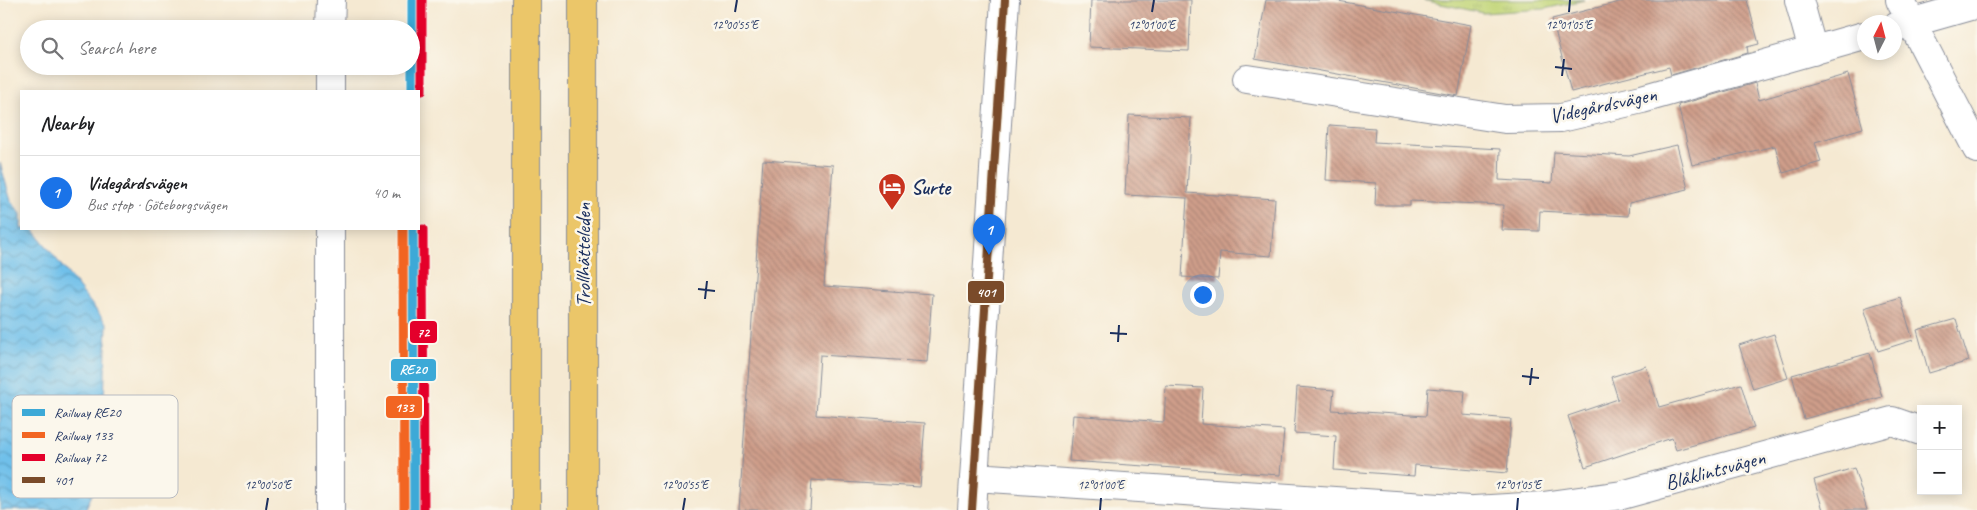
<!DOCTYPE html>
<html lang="en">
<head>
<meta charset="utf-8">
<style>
	body { margin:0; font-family:Caveat,sans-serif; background:#f6f6f6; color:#202124 }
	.controls { position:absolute; right:15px; bottom:15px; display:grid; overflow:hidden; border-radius:0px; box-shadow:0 2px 12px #0003 }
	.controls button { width:45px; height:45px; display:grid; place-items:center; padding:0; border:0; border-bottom:1px solid #e0e0e0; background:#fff; color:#202124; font:25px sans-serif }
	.compass { position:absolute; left:1857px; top:15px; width:45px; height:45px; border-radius:50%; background:#fff; box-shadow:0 2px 12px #0003; rotate:6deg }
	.you { position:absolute; left:1202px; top:294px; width:18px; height:18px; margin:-12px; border:4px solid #fff; border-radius:50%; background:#1a73e8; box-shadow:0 0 0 8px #1a73e833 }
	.badge { display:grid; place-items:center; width:32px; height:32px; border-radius:50%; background:#1a73e8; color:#fff; font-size:16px; font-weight:700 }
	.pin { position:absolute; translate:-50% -41px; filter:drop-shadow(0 1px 2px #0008) }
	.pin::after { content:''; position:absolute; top:26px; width:18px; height:15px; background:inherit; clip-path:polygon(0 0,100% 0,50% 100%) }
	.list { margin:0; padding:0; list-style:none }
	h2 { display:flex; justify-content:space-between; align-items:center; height:65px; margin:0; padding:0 20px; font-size:21px }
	h2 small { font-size:16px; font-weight:400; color:#757577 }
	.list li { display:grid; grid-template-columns:32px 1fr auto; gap:15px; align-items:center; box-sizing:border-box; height:75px; padding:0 20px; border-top:1px solid #e0e0e0 }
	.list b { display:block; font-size:19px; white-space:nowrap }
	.list p { margin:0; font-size:16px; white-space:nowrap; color:#757577 }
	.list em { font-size:16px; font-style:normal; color:#757577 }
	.icon { flex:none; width:28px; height:28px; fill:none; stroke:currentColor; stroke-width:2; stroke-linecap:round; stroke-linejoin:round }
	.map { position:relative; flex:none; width:1977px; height:510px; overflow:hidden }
	.search { position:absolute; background:#fff; box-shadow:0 2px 12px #0003; left:20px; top:20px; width:400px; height:55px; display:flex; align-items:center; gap:12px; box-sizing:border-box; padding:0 18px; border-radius:28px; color:#757577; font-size:19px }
	.panel { position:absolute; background:#fff; box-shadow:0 2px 12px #0003; left:20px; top:90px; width:400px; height:140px; border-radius:0px }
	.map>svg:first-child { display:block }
	.park { fill:url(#park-tufts); stroke:#6e826c }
	.water { fill:url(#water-waves); stroke:#4578a4 }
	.building { fill:url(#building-back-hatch) }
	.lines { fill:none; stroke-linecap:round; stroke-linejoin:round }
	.minor-casing { stroke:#888c98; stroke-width:30 }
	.highway-casing { stroke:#888c98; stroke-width:30 }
	.minor { stroke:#fff; stroke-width:28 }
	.highway { stroke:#ebc669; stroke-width:28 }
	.bus-1-casing { stroke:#fbf7ec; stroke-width:11 }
	.bus-1 { stroke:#7a4b2a; stroke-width:8 }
	.rail-1-casing { stroke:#fbf7ec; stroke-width:12 }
	.rail-2-casing { stroke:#fbf7ec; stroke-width:12 }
	.rail-3-casing { stroke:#fbf7ec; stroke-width:12 }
	.rail-1 { stroke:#3ca9d7; stroke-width:9 }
	.rail-2 { stroke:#f26522; stroke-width:9 }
	.rail-3 { stroke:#e4002b; stroke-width:9 }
	.ticks { fill:none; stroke:#1b2f5e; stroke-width:2 }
	.labels { text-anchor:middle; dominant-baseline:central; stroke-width:5; stroke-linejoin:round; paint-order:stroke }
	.street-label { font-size:21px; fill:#1b2f5e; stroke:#fbf7ec }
	.poi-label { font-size:21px; font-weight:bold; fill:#1b2f5e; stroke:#fbf7ec; text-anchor:start }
	.key { fill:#fbf7ec; stroke:#b8bbc1; stroke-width:1 }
	.key-label { font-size:14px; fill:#1b2f5e }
	.ticks-label { font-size:12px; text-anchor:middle; fill:#1b2f5e; stroke:#fbf7ec; stroke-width:5; stroke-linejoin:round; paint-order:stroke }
	.line-badge { stroke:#fbf7ec; stroke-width:2 }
	.badge-label { font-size:14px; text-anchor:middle; font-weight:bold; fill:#fff }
</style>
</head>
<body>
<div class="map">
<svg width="1977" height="510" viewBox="0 0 1977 510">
	<defs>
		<pattern id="park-tufts" width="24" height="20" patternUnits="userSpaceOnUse" patternTransform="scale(1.25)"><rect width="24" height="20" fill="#c2d679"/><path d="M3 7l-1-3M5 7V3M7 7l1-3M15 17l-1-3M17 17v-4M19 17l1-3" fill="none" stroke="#a6b86b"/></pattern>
		<pattern id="water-waves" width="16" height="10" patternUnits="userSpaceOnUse" patternTransform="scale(1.25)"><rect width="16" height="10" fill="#6fc0ea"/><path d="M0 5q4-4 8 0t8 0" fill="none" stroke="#5a9cc1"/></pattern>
		<pattern id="building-back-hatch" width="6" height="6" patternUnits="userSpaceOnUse" patternTransform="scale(1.25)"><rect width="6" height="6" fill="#cf9e8a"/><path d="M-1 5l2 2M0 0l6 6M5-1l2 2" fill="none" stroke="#a78174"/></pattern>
	</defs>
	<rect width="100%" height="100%" fill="#fbf7ec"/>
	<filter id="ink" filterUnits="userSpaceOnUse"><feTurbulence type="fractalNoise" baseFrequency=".02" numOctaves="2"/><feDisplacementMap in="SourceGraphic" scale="10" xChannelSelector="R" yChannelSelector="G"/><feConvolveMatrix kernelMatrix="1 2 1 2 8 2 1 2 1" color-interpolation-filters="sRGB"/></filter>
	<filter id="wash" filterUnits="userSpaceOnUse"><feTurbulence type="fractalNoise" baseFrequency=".0096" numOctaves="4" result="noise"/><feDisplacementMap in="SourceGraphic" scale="20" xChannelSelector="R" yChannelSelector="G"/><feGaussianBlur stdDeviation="1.12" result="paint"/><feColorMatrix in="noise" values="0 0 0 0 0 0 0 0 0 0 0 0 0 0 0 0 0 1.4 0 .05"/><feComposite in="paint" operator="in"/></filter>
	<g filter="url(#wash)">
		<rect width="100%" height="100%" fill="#f5e9d2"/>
		<!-- park -->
		<path class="park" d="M1423,0H1584L1544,9L1483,13Z"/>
		<!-- water -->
		<path class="water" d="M0,163L11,201L21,214V229H33L107,324L101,475L85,510H0Z"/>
		<g id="blocks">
			<!-- building -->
			<path class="building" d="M1091,0H1191L1189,51L1089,47Z
				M1266,0H1333L1471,25L1458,96L1255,59Z
				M1627,0H1747L1759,44L1747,47L1748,53L1671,75L1669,67L1571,92L1552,19Z
				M1848,74L1863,128L1815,142L1821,162L1783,173L1775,146L1692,165L1678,105L1755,83L1759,100Z
				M1129,115L1191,118L1187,193L1275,199L1271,256L1220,252L1218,279L1182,277L1187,198L1125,195Z
				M1329,125L1375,128L1374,142L1500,149L1499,180L1552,183L1554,152L1629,156L1677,145L1688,189L1629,203L1628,216L1540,211L1539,231L1502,230L1504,205L1410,201V205H1375L1376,183L1326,180Z
				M763,160L833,165L824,286L932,294L927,362L820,355L816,415L925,423L920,487L812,480L810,510H739Z
				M1900,297L1913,340L1878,351L1864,308Z
				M1956,319L1969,361L1929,373L1917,330Z
				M1774,334L1788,378L1753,389L1739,345Z
				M1870,353L1882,397L1804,419L1792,375Z
				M1646,366L1659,407L1741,384L1754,428L1676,450L1672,438L1585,467L1568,416L1618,399L1611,377Z
				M1166,386L1203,388L1201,424L1284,430L1280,475L1069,461L1073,415L1164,422Z
				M1297,387L1334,390L1332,410L1426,416L1428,388L1465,391L1463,415L1511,419L1507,473L1415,465L1414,476L1334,470L1336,436L1294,433Z
				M1854,468L1867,510H1823L1814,480Z"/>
		</g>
	</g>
	<g filter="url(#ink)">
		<use href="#blocks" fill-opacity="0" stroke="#888c98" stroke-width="1"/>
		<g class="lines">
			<defs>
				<path id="minor" d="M1799,0L1813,51
					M1900,0L1977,149
					M1896,27L1977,4
					M330,29L331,0
					M1247,79L1505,119L1561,118L1642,99L1864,36
					M330,91V66
					M330,229V510
					M974,477L1470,510
					M972,510L1005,0
					M1474,510L1543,506L1622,495L1892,421L1921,431"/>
				<path id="highway" d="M526,0V510
					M583,0V510"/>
			</defs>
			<!-- minor casing -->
			<use href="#minor" class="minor-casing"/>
			<!-- highway casing -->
			<use href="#highway" class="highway-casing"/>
			<!-- minor -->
			<use href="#minor" class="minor"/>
			<!-- highway -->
			<use href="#highway" class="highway"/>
			<defs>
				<path id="bus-1" d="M972,510L1005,0"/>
			</defs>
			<!-- bus-1 casing -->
			<use href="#bus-1" class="bus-1-casing"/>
			<!-- bus-1 -->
			<use href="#bus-1" class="bus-1"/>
			<defs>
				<path id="rail-1" d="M412,0V91
					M413,229L414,510"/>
				<path id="rail-2" d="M403,229L404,510"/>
				<path id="rail-3" d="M422,0V91
					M423,229L424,510"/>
			</defs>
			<!-- rail-1 casing -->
			<use href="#rail-1" class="rail-1-casing"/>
			<!-- rail-2 casing -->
			<use href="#rail-2" class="rail-2-casing"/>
			<!-- rail-3 casing -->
			<use href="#rail-3" class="rail-3-casing"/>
			<!-- rail-1 -->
			<use href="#rail-1" class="rail-1"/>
			<!-- rail-2 -->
			<use href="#rail-2" class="rail-2"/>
			<!-- rail-3 -->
			<use href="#rail-3" class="rail-3"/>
		</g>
	</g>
	<!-- ticks -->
	<path class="ticks" d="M735,12L737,0M1152,12L1154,0M1569,12L1570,0M1555,67L1572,69M1562,76L1564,59M698,289L715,291M705,299L707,281M1110,333L1127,334M1118,342L1119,325M1522,376L1539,378M1530,385L1532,368M266,510L268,498M683,510L685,498M1100,510L1101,498M1517,510L1518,498"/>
	<!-- icons -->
	<defs>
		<symbol id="hotel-pin" viewBox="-11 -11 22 30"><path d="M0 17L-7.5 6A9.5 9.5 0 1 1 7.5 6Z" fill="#c8321e" stroke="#fbf7ec"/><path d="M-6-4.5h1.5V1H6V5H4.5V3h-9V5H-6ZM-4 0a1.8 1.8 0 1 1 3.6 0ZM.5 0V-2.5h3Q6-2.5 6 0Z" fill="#fff"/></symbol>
	</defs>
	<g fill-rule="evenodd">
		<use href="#hotel-pin" x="876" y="171" width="32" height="43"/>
	</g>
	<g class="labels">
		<!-- street labels -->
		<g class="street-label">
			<text transform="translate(1603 105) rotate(-12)">Videgårdsvägen</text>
			<text transform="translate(583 255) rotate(-90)">Trollhätteleden</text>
			<text transform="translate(1715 470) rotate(-15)">Blåklintsvägen</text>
		</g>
		<!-- poi labels -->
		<g class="poi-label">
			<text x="911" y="187">Surte</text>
		</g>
	</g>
	<!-- legend -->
	<rect x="12" y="395" width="166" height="103" rx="8" class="key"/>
	<rect x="22" y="409" width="23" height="7" fill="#3ca9d7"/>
	<rect x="22" y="432" width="23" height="6" fill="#f26522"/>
	<rect x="22" y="454" width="23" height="7" fill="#e4002b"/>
	<rect x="22" y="477" width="23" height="6" fill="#7a4b2a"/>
	<g class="key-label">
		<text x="54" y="417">Railway RE20</text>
		<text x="54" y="440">Railway 133</text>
		<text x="54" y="462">Railway 72</text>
		<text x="54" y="485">401</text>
	</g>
	<g class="ticks-label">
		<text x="735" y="29">12°00'55"E</text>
		<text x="1152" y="29">12°01'00"E</text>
		<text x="1569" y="29">12°01'05"E</text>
		<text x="268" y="489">12°00'50"E</text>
		<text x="685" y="489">12°00'55"E</text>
		<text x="1101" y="489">12°01'00"E</text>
		<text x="1518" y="489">12°01'05"E</text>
	</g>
	<g class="line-badge">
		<rect x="967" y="280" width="38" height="24" rx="5" fill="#7a4b2a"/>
		<rect x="409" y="320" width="29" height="24" rx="5" fill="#e4002b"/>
		<rect x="390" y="358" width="47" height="24" rx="5" fill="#3ca9d7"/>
		<rect x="385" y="395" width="38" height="24" rx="5" fill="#f26522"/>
	</g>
	<g class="badge-label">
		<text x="986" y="297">401</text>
		<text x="423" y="337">72</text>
		<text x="413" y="374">RE20</text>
		<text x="404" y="412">133</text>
	</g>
</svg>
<div class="controls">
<button>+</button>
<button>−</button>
</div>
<svg class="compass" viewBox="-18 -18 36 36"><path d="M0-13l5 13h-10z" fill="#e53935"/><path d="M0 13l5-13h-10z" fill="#757577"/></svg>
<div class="you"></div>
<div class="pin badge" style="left:989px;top:255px">1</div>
<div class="search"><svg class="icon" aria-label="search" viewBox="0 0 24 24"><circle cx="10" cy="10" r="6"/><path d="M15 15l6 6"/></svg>Search here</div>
<section class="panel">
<h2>Nearby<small></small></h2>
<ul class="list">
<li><span class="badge">1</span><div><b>Videgårdsvägen</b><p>Bus stop · Göteborgsvägen</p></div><em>40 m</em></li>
</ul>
</section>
</div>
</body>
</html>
